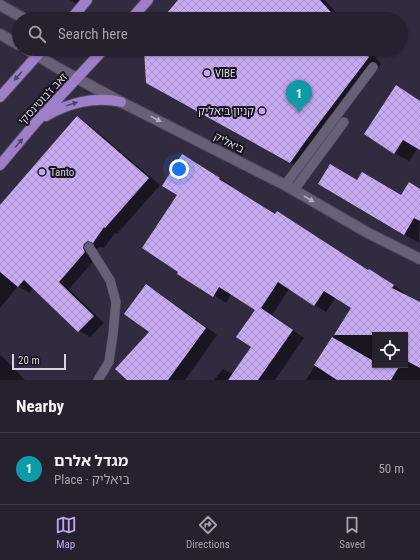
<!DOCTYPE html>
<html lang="en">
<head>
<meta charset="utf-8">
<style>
	body { margin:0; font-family:"Roboto Condensed","Noto Sans Hebrew",sans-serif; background:#2e2837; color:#f1f3f6 }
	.controls { position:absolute; right:12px; bottom:12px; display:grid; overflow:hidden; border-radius:0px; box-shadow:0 1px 3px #0004 }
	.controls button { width:36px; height:36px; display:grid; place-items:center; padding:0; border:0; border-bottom:1px solid #423e4b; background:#26202f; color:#f1f3f6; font:20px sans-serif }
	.scale { position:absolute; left:12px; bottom:10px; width:54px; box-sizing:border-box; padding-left:4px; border:2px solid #d9d4e2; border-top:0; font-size:11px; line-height:14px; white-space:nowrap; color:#d9d4e2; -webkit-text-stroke:3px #18141e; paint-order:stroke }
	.you { position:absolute; left:179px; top:169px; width:14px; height:14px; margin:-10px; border:3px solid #fff; border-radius:50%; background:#1a73e8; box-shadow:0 0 0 6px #1a73e833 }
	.badge { display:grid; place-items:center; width:26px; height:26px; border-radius:50%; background:#c4a7f2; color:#fff; font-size:13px; font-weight:700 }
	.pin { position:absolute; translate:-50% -33px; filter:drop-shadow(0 1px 2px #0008) }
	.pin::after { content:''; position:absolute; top:21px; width:14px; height:12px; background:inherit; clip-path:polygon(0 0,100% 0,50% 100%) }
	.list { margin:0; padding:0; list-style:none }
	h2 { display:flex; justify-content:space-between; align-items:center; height:52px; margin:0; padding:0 16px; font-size:17px }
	h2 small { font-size:13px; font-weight:400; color:#a4a3aa }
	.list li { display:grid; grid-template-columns:26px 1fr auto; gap:12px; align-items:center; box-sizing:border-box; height:72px; padding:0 16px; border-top:1px solid #423e4b }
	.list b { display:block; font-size:15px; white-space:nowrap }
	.list p { margin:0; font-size:13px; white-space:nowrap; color:#a4a3aa }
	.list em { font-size:13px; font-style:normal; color:#a4a3aa }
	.icon { flex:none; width:22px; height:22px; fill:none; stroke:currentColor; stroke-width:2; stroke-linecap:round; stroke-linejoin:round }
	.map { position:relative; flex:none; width:420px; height:380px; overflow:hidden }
	.search { position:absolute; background:#26202f; box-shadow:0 1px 3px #0004; left:12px; right:12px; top:12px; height:44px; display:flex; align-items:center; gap:10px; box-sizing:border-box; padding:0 14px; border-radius:22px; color:#a4a3aa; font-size:15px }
	.sheet { height:124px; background:#26202f }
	nav { display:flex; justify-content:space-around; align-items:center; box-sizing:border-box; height:56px; border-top:1px solid #423e4b; background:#26202f; font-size:11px; color:#a4a3aa }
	nav a { display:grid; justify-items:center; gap:2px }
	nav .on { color:#c4a7f2 }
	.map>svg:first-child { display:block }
	.shadow { fill:#0007; fill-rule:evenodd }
	.building { fill:url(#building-cross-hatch) }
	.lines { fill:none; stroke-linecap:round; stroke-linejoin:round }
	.lane-casing { stroke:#4f485b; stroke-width:10 }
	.secondary-casing { stroke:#4f485b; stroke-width:12 }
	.primary-casing { stroke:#4f485b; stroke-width:12 }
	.lane { stroke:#696078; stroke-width:9 }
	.secondary { stroke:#696078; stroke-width:10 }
	.primary { stroke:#9d80c8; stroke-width:10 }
	.oneway { fill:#54456a }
	.oneway2 { fill:#b2abbd }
	.poi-dot { fill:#c4a7f2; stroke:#18141e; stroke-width:1.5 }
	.labels { text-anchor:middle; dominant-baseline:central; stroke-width:4; stroke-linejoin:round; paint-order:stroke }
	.poi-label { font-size:11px; fill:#d9d4e2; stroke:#18141e; text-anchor:start }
	.street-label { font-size:11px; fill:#d9d4e2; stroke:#18141e }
</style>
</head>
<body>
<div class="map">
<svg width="420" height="380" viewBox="0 0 420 380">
	<defs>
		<pattern id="building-cross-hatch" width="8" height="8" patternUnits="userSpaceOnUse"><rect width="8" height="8" fill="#c6abf2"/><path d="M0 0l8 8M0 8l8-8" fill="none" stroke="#a590c6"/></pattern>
	</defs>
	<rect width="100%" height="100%" fill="#322a3f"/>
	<!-- shadow -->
	<path class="shadow" d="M70,0H81L77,4Z
		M179,0H325L342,19H163Z
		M146,49H368L381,64L319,146L303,170L147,82Z
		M420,101V149L418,148L409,161L394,153Z
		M77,117L88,124L160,185L117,234L115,233L104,248L100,247L95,250L96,258L69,289L104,323L90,337L79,331L34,287L29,293L18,286L0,308V208Z
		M194,162L231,185L230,186L276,215L381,277L405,293L404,295L420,304V380H306L352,308L336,297L326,312L289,289L272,315L304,338L275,380H214L223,369L233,374L252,347L257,310L231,294L226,303L178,273V195ZM375,335H405V365H375Z
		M358,181L401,196L420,190L419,243L320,184Z
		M147,286L158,292L217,335L185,380H129L150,332Z
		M0,355L3,357L25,380H0Z"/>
	<!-- building -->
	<path class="building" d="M178,0H320L337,19H162Z
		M144,49H363L369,57L307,139L290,163L146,83Z
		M396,85L420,101V150L403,140L394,154L364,134Z
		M77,116L149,178L105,228L104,227L93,243L88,241L84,244L83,248L85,252L59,282L94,316L78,332L24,280L18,287L0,272V205Z
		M182,154L220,178L219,179L275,214L277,211L368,270L369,269L394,285L392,288L420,302V368L405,360V335H334L351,308L324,291L314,306L278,282L261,308L293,330L258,380H228L251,347L236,337L255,310L219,287L213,297L177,274L178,272L142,248L177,195L162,186Z
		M330,164L357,180L362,172L401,195L409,182L420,189V221L414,218L404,235L318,184Z
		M146,284L206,328L168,380H127L115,369L149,332L124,314Z
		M332,337L375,362V365H400L391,380H337L314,365Z"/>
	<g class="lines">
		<defs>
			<path id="lane" d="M285,185L373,67
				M294,190L344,122
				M89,247L110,280L116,302L113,334L109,362L98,380"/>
			<path id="secondary" d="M0,5L25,19
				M0,34L19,45
				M26,49L58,68L121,102L285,185L368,233L420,259"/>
			<path id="primary" d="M71,19L87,0
				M131,19L148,0
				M0,97L43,49
				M46,116C68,103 95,96 121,102
				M0,165L37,121L104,49"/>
		</defs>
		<!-- lane casing -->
		<use href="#lane" class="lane-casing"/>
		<!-- secondary casing -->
		<use href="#secondary" class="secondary-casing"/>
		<!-- primary casing -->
		<use href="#primary" class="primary-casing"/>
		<!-- lane -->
		<use href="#lane" class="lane"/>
		<!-- secondary -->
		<use href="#secondary" class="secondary"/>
		<!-- primary -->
		<use href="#primary" class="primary"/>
	</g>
	<!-- one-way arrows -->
	<defs><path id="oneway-solid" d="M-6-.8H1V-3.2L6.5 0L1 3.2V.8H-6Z"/></defs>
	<g class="oneway">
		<use href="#oneway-solid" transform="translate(18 76) rotate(131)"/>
		<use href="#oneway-solid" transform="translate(72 104) rotate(-17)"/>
		<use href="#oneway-solid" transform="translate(19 143) rotate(-50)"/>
	</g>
	<g class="oneway2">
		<use href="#oneway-solid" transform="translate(156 119) rotate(27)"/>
		<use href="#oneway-solid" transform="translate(309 199) rotate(30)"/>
	</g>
	<!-- markers -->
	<g class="poi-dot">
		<circle cx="207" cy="73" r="4"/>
		<circle cx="262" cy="111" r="4"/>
		<circle cx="42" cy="172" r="4"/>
	</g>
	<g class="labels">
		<!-- poi labels -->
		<g class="poi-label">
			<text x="215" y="73">VIBE</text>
			<text x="254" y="111" text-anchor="end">קניון ביאליק</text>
			<text x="50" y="172">Tanto</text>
		</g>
		<!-- street labels -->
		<g class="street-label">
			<text transform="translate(43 99) rotate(-47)">זאב ז'בוטינסקי</text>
			<text transform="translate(229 143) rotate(27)">ביאליק</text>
		</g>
	</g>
</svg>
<div class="controls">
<button><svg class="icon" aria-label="locate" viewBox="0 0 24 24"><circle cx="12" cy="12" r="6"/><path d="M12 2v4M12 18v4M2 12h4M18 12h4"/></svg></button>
</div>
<div class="scale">20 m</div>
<div class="you"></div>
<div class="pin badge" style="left:299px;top:113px;background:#0f9aa8">1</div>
<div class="search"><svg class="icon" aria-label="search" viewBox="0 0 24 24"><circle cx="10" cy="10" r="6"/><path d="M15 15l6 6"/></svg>Search here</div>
</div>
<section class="sheet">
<h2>Nearby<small></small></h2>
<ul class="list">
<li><span class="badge" style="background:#0f9aa8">1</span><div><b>מגדל אלרם</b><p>Place · ביאליק</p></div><em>50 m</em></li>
</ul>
</section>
<nav>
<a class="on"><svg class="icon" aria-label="map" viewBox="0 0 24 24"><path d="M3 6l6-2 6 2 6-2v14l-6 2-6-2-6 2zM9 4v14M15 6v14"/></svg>Map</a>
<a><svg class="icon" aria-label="directions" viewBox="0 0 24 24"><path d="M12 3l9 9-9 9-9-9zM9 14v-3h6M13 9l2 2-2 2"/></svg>Directions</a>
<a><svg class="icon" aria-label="saved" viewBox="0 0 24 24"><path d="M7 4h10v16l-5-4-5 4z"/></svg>Saved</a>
</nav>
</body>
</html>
